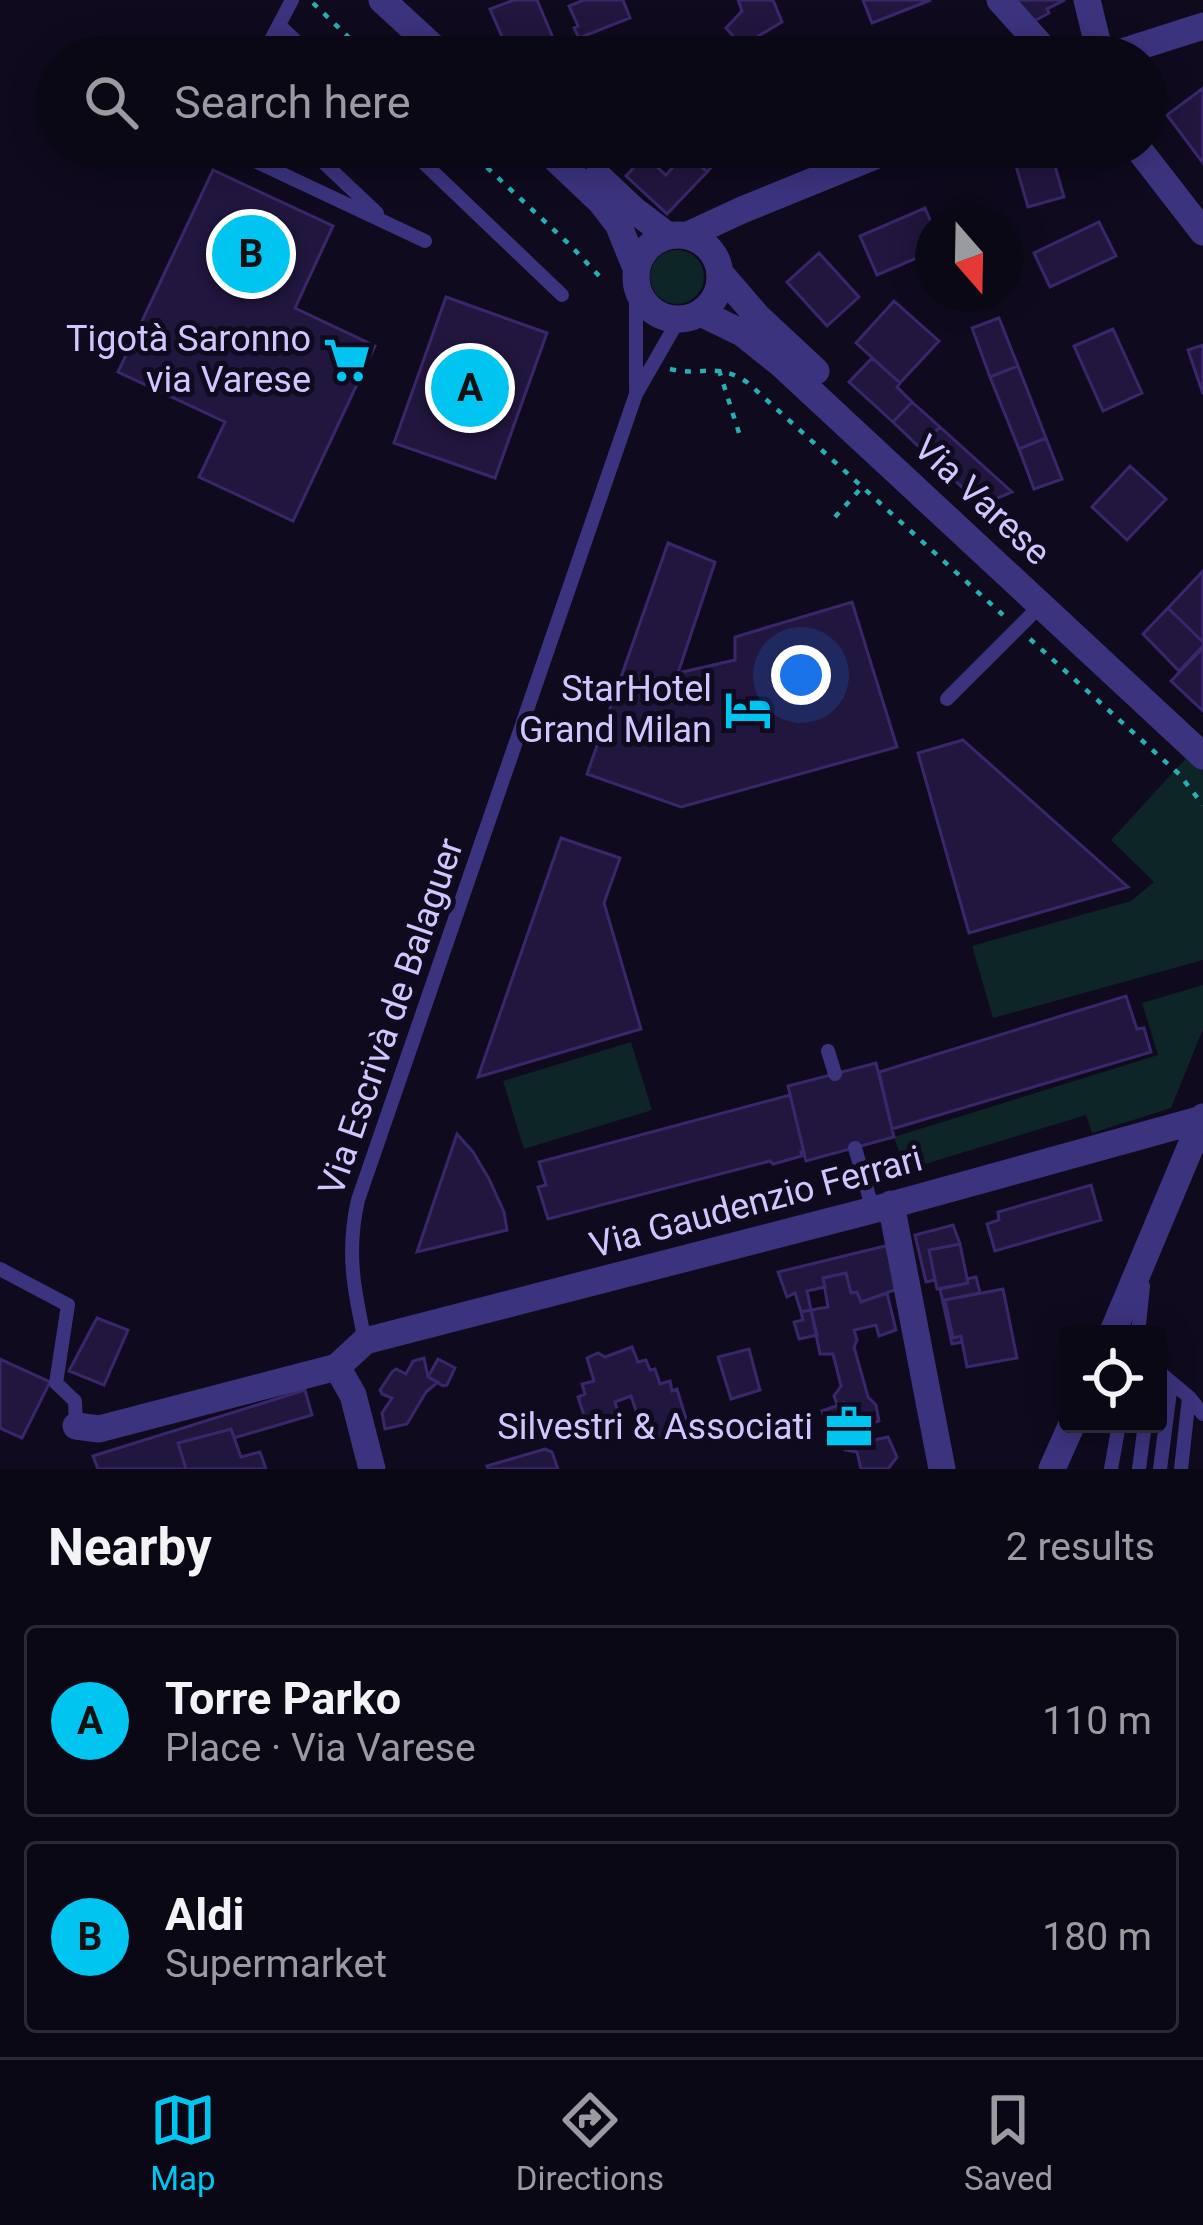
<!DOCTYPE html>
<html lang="en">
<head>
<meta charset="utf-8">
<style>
	body { margin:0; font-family:Roboto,sans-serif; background:#191623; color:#f1f3f6 }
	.controls { position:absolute; right:36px; bottom:36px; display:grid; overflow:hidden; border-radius:12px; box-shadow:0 6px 30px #0003 }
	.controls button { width:108px; height:108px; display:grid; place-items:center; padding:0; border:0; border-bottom:3px solid #2b2935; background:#0b0816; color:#f1f3f6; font:60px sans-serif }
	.compass { position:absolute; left:915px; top:204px; width:108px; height:108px; border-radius:50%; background:#0b0816; box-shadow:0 6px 30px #0003; rotate:160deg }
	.you { position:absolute; left:801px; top:675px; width:42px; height:42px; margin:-30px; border:9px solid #fff; border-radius:50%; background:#1a73e8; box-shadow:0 0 0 18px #1a73e833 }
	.badge { display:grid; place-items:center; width:78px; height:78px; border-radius:50%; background:#00c5f1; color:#111; font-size:39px; font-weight:700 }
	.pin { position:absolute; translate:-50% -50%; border:6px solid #fff; box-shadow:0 3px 12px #0006 }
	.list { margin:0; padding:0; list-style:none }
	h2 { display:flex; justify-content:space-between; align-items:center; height:156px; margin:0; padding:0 48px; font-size:51px }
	h2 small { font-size:39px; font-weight:400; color:#9a9aa1 }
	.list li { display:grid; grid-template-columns:78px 1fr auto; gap:36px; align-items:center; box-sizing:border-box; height:192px; margin:0 24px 24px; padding:0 24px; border:3px solid #2b2935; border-radius:12px }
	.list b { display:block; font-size:45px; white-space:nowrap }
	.list p { margin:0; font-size:39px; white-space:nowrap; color:#9a9aa1 }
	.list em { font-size:39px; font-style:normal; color:#9a9aa1 }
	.icon { flex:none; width:66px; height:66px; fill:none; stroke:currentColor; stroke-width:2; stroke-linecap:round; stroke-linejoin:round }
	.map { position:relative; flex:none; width:1203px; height:1469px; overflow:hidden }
	.search { position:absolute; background:#0b0816; box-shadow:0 6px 30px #0003; left:36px; right:36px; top:36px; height:132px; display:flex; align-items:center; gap:30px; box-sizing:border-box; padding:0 42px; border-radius:66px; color:#9a9aa1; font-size:45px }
	.sheet { height:588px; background:#0b0816 }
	nav { display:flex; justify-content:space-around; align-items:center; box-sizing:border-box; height:168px; border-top:3px solid #2b2935; background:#0b0816; font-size:33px; color:#9a9aa1 }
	nav a { display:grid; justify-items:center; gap:6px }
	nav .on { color:#00c5f1 }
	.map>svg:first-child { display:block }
	.green { fill:#0d2527 }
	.building { fill:#21163e; stroke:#3a276b; stroke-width:3 }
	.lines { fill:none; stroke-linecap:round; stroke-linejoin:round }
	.path { stroke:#27afb2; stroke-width:4.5; stroke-dasharray:6 9; stroke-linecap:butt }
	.lane { stroke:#3c337e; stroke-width:14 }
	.street { stroke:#3c337e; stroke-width:27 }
	.labels { text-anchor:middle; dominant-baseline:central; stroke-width:10; stroke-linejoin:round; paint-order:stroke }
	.poi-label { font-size:36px; fill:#d1c6ff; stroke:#0f0a1d; text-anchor:end }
	.street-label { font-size:36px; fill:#d1c6ff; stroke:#0f0a1d }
</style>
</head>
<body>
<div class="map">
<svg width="1203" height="1469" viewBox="0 0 1203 1469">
	<rect width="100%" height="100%" fill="#0f0a1d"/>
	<!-- green -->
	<path class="green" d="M650 277a27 27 0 1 1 54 0a27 27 0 1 1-54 0Z
		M1189,755L1203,772V960L993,1018L972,946L1131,901L1154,882L1111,840Z
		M1203,985V1029L1171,1108L1092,1133L1086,1115L905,1170L894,1137L1158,1055L1142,1003Z
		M631,1042L652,1110L524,1149L503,1081Z"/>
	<!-- building -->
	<path class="building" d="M514,0H537L553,38L510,55L490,9Z
		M584,0H623L630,18L579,38L574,28L578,26L569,6Z
		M738,0H773L782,22L742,46L726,28L742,11Z
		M863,0H931L872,23Z
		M1014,0H1065L1047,9L1049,13L1027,25Z
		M1203,88V163L1167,115Z
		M653,147H661L669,154L657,167L666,175L686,152L707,172L667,214L626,176Z
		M691,147H730L707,172L686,152Z
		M1050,149L1064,197L1028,207L1014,159Z
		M213,170L333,226L295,308L375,346L293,521L199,477L225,422L118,372Z
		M925,208L933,227V251L877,275L860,236Z
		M1099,222L1116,256L1050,287L1034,253Z
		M819,253L859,297L827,326L787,282Z
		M446,297L547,333L495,478L394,443Z
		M894,301L939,341L900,383L856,343Z
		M999,318L1018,366L990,377L972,328Z
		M1113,329L1142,393L1103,411L1074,346Z
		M1203,345V394L1188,350Z
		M872,358L900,383L897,387L912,402L893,422L849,382Z
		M1018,366L1046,438L1019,449L990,377Z
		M912,402L940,427L919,447L893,422Z
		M940,427L1012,492L981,505L919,447Z
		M1046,438L1062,479L1034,489L1019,449Z
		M1130,466L1166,499L1127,540L1092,507Z
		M668,543L715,562L678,673L735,660V637L852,602L897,747L681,807L587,774Z
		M1203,571V642L1168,608Z
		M1168,608L1203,642V646L1179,671L1143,634Z
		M1203,648V711L1171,681Z
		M963,740L1128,887L969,933L918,753Z
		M561,838L620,858L604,903L641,1029L478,1077Z
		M1126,996L1137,1029L1144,1028L1151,1052L892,1129L879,1072Z
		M876,1063L894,1137L806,1161L788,1086Z
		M790,1095L804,1152H801L802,1156L773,1164L770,1161L548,1219L538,1187L546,1185L539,1162Z
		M457,1134L473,1152L489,1179L504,1212L507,1230L417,1252Z
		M1091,1185L1101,1220L995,1251L987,1224L999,1220L998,1212Z
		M953,1225L960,1244L929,1250L935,1280L926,1282L915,1235Z
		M960,1244L968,1283L937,1289L929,1250Z
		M889,1245L900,1288L861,1302L857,1292L851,1293L846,1273L823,1278L825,1287L807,1291L811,1310L801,1312L795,1293L787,1297L778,1272Z
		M846,1273L851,1293L857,1292L861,1302L887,1293L896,1330L879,1336L876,1325L854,1330L857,1340L854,1347L868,1397L876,1405L879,1421L865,1425L869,1441L888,1437L897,1457L888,1469H861L857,1452L845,1450L839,1431L849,1428L844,1403L837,1404L834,1396L841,1386L833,1354H820L811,1310L828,1307L823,1278Z
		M976,1277L980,1293L945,1300L953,1338L961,1336L962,1342L952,1344L940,1289L968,1283L967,1279Z
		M1003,1289L1017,1358L967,1367L961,1336L953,1338L945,1300Z
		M811,1310L817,1335L799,1339L794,1322L803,1320L801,1312Z
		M97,1318L128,1330L104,1385L69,1371Z
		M632,1347L638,1362L646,1360L650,1370L655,1369L660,1384L670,1381L672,1391L677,1389L687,1422L680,1424L682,1431L646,1441L631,1396L615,1402L618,1412L613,1414L619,1433L597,1440L590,1434L578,1397L585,1394L582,1384L594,1381L587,1358L598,1353L605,1357Z
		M749,1349L760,1390L731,1399L718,1357Z
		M424,1358L428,1377L438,1382L426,1392L407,1424L385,1429L382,1413L392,1398L382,1394L380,1390L392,1372L396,1369L406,1374L413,1361Z
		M0,1359L50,1382L22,1438L0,1428Z
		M438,1359L455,1368L447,1385L443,1386L428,1377Z
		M305,1390L312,1415L234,1438L231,1429L178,1443L186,1469H98L93,1456Z
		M844,1403L849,1428L829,1432L822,1411Z
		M231,1429L241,1457L260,1452L266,1469H186L178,1443Z
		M545,1449L552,1452L558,1469H488L487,1466Z"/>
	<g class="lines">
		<!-- path -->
		<path class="path" d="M313,3L369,57
			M465,147L570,245L602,279
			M670,369C703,377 716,361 748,383L1003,615
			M719,370L739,433
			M835,517L863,486
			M1030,639L1179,774L1203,805"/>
		<!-- lane -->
		<path class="lane" d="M279,25L313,57
			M262,57L292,0
			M225,147L425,241
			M307,147L377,213
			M407,147L562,295
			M636,390V287
			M947,699L1042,604
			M828,1051L835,1074
			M855,1148L873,1210
			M0,1269L68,1305L56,1383L75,1401L76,1426
			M1138,1334L1143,1286
			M365,1341C354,1290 346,1252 358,1200L636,394L679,319
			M1158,1371L1189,1397L1203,1414
			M1111,1469L1119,1424
			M1139,1469L1145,1424
			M1160,1469L1171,1384
			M1181,1469L1189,1397"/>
		<!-- street -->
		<path class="street" d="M382,0L444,57
			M1000,0L1051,57
			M1087,0L1101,57
			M1106,57L1203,26
			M543,147L601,202L618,224L636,268
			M1137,147L1203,232
			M598,176L634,210L667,235
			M636 277a42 42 0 1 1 84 0a42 42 0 1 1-84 0Z
			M688,235L742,210L897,147
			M720,273L757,316L816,371
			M701,313L742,333L781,364L1203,756
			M891,1204L942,1469
			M1112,1334L1203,1117
			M337,1367L353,1395L372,1469
			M76,1426L99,1429L337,1367L365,1341L873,1210L1202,1119
			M1052,1469L1072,1424"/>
	</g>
	<!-- icons -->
	<defs>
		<symbol id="supermarket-bare" viewBox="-9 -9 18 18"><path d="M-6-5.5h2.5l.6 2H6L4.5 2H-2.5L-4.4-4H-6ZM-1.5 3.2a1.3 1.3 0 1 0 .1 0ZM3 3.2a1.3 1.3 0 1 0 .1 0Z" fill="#00c5f1" stroke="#0f0a1d" stroke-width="2.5" paint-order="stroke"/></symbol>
		<symbol id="hotel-bare" viewBox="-9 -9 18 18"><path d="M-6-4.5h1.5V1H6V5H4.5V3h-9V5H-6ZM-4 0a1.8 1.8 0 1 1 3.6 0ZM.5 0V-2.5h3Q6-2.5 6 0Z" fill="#00c5f1" stroke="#0f0a1d" stroke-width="2.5" paint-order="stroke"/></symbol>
		<symbol id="office-bare" viewBox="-9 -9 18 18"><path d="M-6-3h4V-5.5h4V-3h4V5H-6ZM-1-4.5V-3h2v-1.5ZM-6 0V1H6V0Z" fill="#00c5f1" stroke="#0f0a1d" stroke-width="2.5" paint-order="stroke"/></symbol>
	</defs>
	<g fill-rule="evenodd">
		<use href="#supermarket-bare" x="314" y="327" width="66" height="66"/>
		<use href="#hotel-bare" x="715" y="677" width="66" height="66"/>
		<use href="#office-bare" x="816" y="1394" width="66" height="66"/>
	</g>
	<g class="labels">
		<!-- poi labels -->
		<g class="poi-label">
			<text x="311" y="339">Tigotà Saronno<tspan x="311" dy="41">via Varese</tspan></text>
			<text x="712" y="689">StarHotel<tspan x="712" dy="41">Grand Milan</tspan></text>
			<text x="813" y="1427">Silvestri &amp; Associati</text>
		</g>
		<!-- street labels -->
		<g class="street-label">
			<text transform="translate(982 500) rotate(43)">Via Varese</text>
			<text transform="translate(391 1017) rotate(-71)">Via Escrivà de Balaguer</text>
			<text transform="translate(756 1202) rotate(-15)">Via Gaudenzio Ferrari</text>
		</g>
	</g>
</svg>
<div class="controls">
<button><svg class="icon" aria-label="locate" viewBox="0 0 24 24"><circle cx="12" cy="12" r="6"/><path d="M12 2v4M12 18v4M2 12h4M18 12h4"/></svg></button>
</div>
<svg class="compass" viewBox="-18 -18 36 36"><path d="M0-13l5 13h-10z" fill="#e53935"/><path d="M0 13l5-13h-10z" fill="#9a9aa1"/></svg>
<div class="you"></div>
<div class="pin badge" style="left:470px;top:388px">A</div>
<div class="pin badge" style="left:251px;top:254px">B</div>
<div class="search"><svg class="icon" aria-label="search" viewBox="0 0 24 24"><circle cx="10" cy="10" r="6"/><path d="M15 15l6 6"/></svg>Search here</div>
</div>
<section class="sheet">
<h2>Nearby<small>2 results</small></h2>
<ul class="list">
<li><span class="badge">A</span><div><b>Torre Parko</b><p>Place · Via Varese</p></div><em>110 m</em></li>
<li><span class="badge">B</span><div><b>Aldi</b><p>Supermarket</p></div><em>180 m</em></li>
</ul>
</section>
<nav>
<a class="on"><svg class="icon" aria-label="map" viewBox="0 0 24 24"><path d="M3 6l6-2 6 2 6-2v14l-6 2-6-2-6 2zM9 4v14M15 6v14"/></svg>Map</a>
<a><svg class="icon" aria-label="directions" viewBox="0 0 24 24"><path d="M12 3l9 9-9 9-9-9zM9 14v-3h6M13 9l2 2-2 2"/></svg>Directions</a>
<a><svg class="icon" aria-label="saved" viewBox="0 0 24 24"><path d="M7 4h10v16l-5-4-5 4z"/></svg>Saved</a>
</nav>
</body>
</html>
